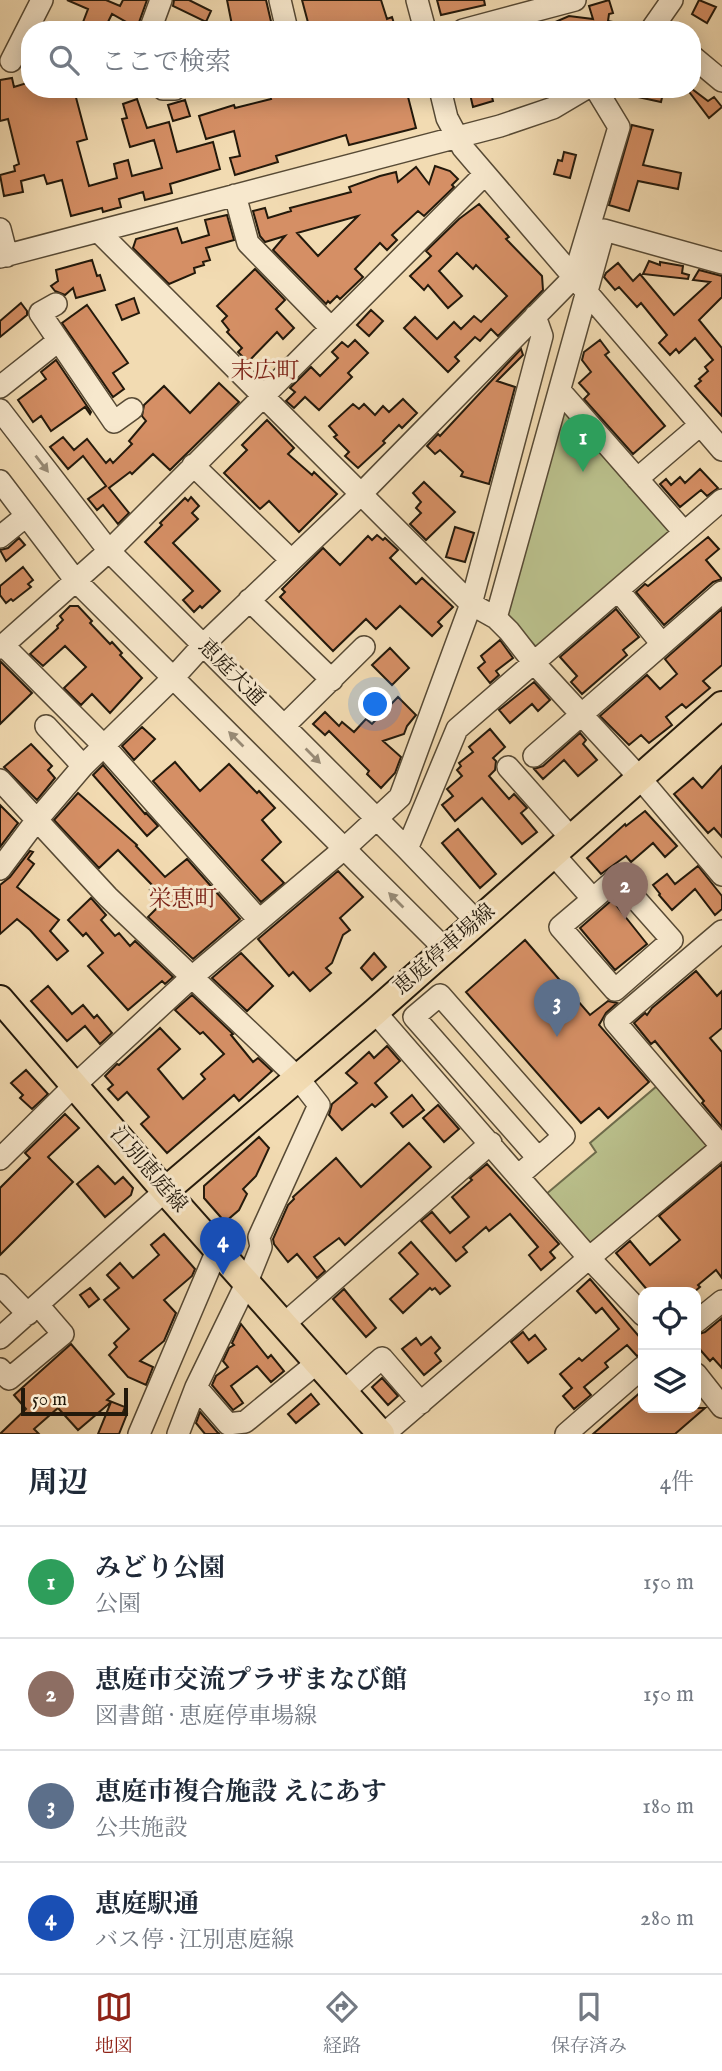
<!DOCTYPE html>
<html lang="ja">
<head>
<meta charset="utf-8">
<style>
	body { margin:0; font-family:"IM FELL English","Noto Serif JP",serif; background:#f2f2f3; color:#1f2937 }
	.controls { position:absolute; right:21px; bottom:21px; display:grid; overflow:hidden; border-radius:14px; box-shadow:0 4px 18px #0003 }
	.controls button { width:63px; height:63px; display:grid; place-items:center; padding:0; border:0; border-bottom:2px solid #e0e1e3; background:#fff; color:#1f2937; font:35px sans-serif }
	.scale { position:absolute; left:21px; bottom:18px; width:107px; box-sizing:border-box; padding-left:7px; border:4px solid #23190b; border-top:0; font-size:19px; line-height:24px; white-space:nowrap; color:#23190b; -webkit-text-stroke:5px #f7e8cd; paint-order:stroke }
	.you { position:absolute; left:376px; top:705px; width:24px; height:24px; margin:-18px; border:5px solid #fff; border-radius:50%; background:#1a73e8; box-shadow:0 0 0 10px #1a73e833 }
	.badge { display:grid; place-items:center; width:46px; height:46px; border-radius:50%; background:#8f2418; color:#fff; font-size:23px; font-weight:700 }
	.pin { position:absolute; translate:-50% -58px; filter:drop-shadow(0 2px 4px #0008) }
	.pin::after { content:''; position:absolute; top:37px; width:24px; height:21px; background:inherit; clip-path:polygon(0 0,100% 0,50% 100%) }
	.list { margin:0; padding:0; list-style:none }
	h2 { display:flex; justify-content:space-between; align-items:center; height:91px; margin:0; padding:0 28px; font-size:30px }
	h2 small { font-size:23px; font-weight:400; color:#747a83 }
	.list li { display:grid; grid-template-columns:46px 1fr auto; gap:21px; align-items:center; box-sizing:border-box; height:112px; padding:0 28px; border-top:2px solid #e0e1e3 }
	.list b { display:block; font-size:26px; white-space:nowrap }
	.list p { margin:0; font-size:23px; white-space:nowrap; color:#747a83 }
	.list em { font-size:23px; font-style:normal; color:#747a83 }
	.icon { flex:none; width:38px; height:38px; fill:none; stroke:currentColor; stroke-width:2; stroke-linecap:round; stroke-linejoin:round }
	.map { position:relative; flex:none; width:722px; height:1434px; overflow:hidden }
	.search { position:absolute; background:#fff; box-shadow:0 4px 18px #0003; left:21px; right:21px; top:21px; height:77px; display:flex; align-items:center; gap:18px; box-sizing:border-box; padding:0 24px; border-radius:28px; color:#747a83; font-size:26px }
	.sheet { height:539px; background:#fff }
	nav { display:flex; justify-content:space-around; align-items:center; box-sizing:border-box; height:98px; border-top:2px solid #e0e1e3; background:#fff; font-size:19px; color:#747a83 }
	nav a { display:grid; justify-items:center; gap:4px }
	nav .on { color:#8f2418 }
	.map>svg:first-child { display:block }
	.green { fill:#bac08c; stroke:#6e6c4c; stroke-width:2 }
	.building { fill:#d58f65; stroke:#23190b; stroke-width:2; fill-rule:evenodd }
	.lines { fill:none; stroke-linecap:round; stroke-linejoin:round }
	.minor-casing { stroke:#574a35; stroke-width:24 }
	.major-casing { stroke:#23190b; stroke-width:30 }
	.minor { stroke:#f7e8cd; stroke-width:21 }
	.major { stroke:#f2dbb2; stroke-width:26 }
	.oneway { fill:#988b76 }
	.labels { text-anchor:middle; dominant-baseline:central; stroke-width:6; stroke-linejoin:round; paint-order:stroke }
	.street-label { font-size:21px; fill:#23190b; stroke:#f7e8cd }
	.neighbourhood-label { font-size:23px; fill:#7a1f14; stroke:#f7e8cd }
</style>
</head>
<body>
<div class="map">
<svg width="722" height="1434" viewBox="0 0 722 1434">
	<rect width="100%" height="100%" fill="#f2dbb2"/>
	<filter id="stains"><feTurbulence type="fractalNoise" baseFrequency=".00286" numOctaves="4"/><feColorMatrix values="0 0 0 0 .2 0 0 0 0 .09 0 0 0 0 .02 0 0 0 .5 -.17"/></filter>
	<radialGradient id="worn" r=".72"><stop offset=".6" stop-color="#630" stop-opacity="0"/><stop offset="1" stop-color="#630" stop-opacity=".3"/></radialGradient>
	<!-- green -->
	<path class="green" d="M570,408L673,534L539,650L504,613L561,410Z
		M657,1086L709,1144L590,1243L545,1195L596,1152L590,1143Z"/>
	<!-- building -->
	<path class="building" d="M67,0H106L120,6L123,0H147L137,28L112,14L104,30H80L88,9Z
		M174,0H189L211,11L206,22L173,6Z
		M227,0H266L273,30H233Z
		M302,0H381L387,19L392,17L396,30H310Z
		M437,0H484L485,5L441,15Z
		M609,0L613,13L609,14L608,21L618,23L617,30H537L569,16L593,19L589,6Z
		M699,0L716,7L707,23L692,14Z
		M12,78L14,87L30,82V89H52L54,96L74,90L87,139L77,142L89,186L117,178L114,164L128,160L132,176L162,168L154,140L130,147L122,119L127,118L123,104L137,99L147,128L169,122L177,152L213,142L220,169L170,184L172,193L145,200L143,192L119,199L121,207L103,212L102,208L71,216L62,180L47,184L44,175L21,181L23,192L4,196L0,175L15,171L14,166L19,164L8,119L0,121V80Z
		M292,89H406L416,128L349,145L346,135L276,156L278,162L235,175L230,158L240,156L234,131L206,139L199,116L234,105L235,108L271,99L270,96Z
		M490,89L493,101L473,107L470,94Z
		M625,89H664L661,102L624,94Z
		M687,89H692L708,101L714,97L722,107L709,118Z
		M185,100L190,116L173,121L168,105Z
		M632,125L653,130L643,165L681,173L678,189L638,181L629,211L609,205Z
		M564,152L576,155L570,178L554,174L558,160L562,161Z
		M435,166L450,171L458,179L452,185L454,187L424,216L418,211L392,235L397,240L387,250L380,243L355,269L363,277L340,299L337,296L330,303L328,301L326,304L273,250L285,236L265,242L260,236L253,211L265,208L268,218L291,211L290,208L351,192L349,187L380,176L396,172L398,182L416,167L429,184ZM358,216L318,256L297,233Z
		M479,204L509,237L506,239L542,276L543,290L498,336L491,329L480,341L475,337L455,357L459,361L448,372L404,328L415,317L437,339L454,322L461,329L474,316L481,322L507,296L476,265L473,269L457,253L439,271L462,296L448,308L428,285L424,290L410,276L431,256L426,251L459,219Z
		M227,215L234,240L206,248L210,260L203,262L204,265L194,268L195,273L169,284L133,248L136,239L177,228L182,243L209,235L205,220Z
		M92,260L97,276L100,275L105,290L76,298L73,288L65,295L55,291L51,286L58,281L56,270Z
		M649,261L660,265V262L683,266L682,273L689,275L688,279L643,274Z
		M618,263L633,281L640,274L674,315L710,282L693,280L699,270L722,276V297L699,320L722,348V416L695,386L701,381L699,379L708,371L705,367L713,360L695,338L679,353L676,349L670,355L659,343L667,335L641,303L637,307L619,287L615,290L604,277L606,273Z
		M255,269L285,300L276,309L294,328L283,339L277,332L248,362L238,352L242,348L227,332L229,330L222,321L227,316L217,306Z
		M134,298L139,313L122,320L116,305Z
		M21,303L27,311V315L0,337V321Z
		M87,305L128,363L113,373L124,389L113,397L62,323Z
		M371,310L383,321L369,336L357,325Z
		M355,340L368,353L348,373L352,377L319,410L305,397L294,408L286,401L295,392L290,388L311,367L320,376L338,358L332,352L342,342L348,347Z
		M600,340L609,352L605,355L665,426L633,454L584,399L589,394L579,383L591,372L582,360L584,352Z
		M521,349L523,355L497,381L515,387L489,484L461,476L463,472L440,450L435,454L427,446L438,434L440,436Z
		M56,360L91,412L90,414L85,407L51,431L41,416L33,422L18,400L46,379L41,372Z
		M219,383L239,402L170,470L153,454L132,474L130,472L109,488L129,513L118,524L103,505L97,510L88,499L106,486L83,456L68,469L50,447L63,437L74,450L87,439L106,463L110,459L113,463L132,444L129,441L146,421L142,416L144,405L164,386L190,413Z
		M403,399L417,413L402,428L399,425L383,441L385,443L358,468L345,456L349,452L334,437L337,435L329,426L353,404L359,409L364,404L375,415L383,406L389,412Z
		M267,420L294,448L288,454L312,475L314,472L337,494L299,532L269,501L260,509L224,473L247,450L242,445Z
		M700,469L718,488L707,496L701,490L680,507L660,484L666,479L671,485L680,477L685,483Z
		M424,482L455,512L426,540L410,524L421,513L416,508L421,502L413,493Z
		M191,497L199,506L192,513L198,519L173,543L220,591L202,608L200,606L194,612L183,600L193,591L145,542L162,525L160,523L185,498L188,501Z
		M455,527L474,533L465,562L446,557Z
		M377,535L383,540L385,538L398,550L390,558L416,584L422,578L453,607L438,622L442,626L432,636L400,606L376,629L366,619L333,651L280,597L285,592L282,589L323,548L340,565L368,536L372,540Z
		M708,537L719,549L706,560L722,579L713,582L664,625L636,592L645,584L648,586Z
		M19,538L25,545L6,561L0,550L8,548Z
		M23,567L33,580L28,584L31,587L13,601L11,599L6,603L0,595V586Z
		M70,606H78L92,621L90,623L110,644L112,642L122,653L120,655L142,678L110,713L92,694L81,705L64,688L86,667L65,646L43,666L30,654L58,628L57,626L63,620L60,616Z
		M616,609L639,637L623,650L627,655L582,694L571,682L577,676L560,657Z
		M722,609V665L703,681L710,688L686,708L682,704L666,717L672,725L649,743L641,735L629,745L600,716L647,675L660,689L677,674L665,659Z
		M500,640L513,658L496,671L499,675L490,683L478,668L485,662L481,656Z
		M390,648L409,668L392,685L372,665Z
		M0,661L32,693L0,724Z
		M534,682L550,700L538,711L532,704L510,723L499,710Z
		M398,697L416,715L407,726L404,734L383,741L401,757L395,773L381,788L367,774L369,771L329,731L325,735L313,724L325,712L339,726L342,722L354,732L366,719L372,724Z
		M142,727L155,739L134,760L122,746Z
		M490,729L505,747L493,758L496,761L495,770L489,776L509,799L514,794L527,808L521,813L537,832L522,844L482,798L455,821L442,805L453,796L447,789L462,776L457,770L461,766L459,763L473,752L469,747Z
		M580,733L586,740L583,744L597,760L578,776L564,760L543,779L534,769L543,766Z
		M31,744L52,766L48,770L55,778L37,800L4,767Z
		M175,762L200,791L229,764L257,793L259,791L275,808L262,820L281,842L262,860L284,883L261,902L153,781Z
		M103,765L145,814L146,813L158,826L147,836L93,775Z
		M722,766V837L714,828L708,833L674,794L693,778L702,788Z
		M78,793L137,845L136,846L165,877L187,859L240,919L193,959L148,917L162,903L150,890L154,887L118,850L99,868L54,820Z
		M0,805L18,823L0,847Z
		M645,811L677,846L665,857L653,843L631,862L626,856L601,874L587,858L625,824L626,826Z
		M458,829L496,874L480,888L442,843Z
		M30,851L33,852L28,859L34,864L17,887L59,920L50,931L68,951L57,960L30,930L17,919L0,934V885L10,877Z
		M698,866L722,896V909L715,915L695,889L672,910L659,895L660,894L653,885L667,874L675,884Z
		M338,871L363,897L340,918L350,930L343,935L332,963L326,968L331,973L310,991L293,972L289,976L258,939Z
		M91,898L106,915L101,920L115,936L119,933L130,946L135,941L173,977L165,984L162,981L128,1010L88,966L103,953L86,933L83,936L68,920Z
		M612,900L647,944L615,970L580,928Z
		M525,940L590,1015L608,1001L617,1003L606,1013L599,1025L649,1082L608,1118L599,1108L581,1123L466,992Z
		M241,953L273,986L247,1011L212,978Z
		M374,953L386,967L372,980L361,968Z
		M696,971L717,996L722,991V1028L710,1038L722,1052V1127L702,1103L704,1101L655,1041L651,1044L634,1023L645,1013L647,1015L652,1008Z
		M48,986L72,1014L83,1005L94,1018L97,1015L112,1033L100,1044L85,1026L67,1041L31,1001Z
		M192,995L233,1034L231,1035L253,1062L258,1058L272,1071L239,1101L234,1095L167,1153L141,1124L149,1117L127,1092L118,1100L108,1089L113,1085L105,1076L117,1064L119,1065L160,1028L180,1049L158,1069L183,1099L205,1079L201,1074L224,1054L203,1032L200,1034L175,1010Z
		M387,1046L400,1061L375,1083L387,1097L375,1107L372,1104L342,1130L329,1115L332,1104L357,1083L346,1073L369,1052L374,1058Z
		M26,1070L48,1094L32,1109L20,1098L23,1095L11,1083Z
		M412,1095L424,1110L403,1127L391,1113Z
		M438,1105L459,1129L444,1142L423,1118Z
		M65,1114L79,1128L48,1157L73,1182L0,1255V1188L30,1158L25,1153Z
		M259,1137L269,1148L256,1176L243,1189L247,1194L239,1210L225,1222L204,1198V1186Z
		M409,1143L431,1167L345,1245L339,1238L314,1257L325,1271L317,1278L297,1254L288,1262L274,1244L273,1239L288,1205L294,1199L293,1197L336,1158L361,1187Z
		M487,1164L559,1244L550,1252L555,1258L541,1270L529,1255L538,1247L510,1214L489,1231L486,1227L463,1247L467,1252L456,1261L421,1221L432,1212L450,1233L469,1217L452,1197L472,1180L470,1178Z
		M722,1164V1278L716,1270L698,1285L700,1287L694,1292H649L616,1253L630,1241L650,1265L680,1240L659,1216Z
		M98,1166L115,1184L123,1177L133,1188L131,1195L105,1217L77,1184Z
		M164,1234L195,1269L192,1276L164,1300L176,1313L164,1341L140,1361L153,1367L146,1385L128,1377L109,1355L117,1347L114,1343L129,1329L104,1300L119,1288L107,1275L120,1263L133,1278L159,1255L151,1245Z
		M411,1242L450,1286L440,1294L435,1288L432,1290L430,1288L403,1313L390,1299L418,1274L399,1253Z
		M590,1279L643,1341V1354L637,1356L627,1345L605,1363L608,1367L584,1387L591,1395L574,1409L563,1396L572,1388L560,1374L579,1358L582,1361L619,1329L602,1308L596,1313L577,1291Z
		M90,1288L99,1299L89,1307L80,1295Z
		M344,1289L376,1328L366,1337L333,1299Z
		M722,1318V1368L713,1358L710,1361L696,1345V1335L705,1332Z
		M241,1324L268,1358L271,1355L284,1371L271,1382L257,1366L231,1386L243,1403L233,1410L212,1385L216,1376L228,1367L223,1361L229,1348L234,1345L232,1343Z
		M523,1332L529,1340L535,1335L546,1349L528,1363L511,1342Z
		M431,1337L440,1348L435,1353L441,1361L424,1375L402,1349L416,1338L421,1345Z
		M71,1344L114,1394L107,1400L125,1407L123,1412L127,1414L119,1434H98L111,1402L78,1430L58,1408L34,1429L39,1434H0L26,1409L14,1395Z
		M382,1378L398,1396L388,1405L372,1387Z
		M643,1390V1408H705L675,1434H593Z
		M311,1394L319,1404L296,1423L288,1414Z
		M200,1412L218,1433L220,1434H205L196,1423Z"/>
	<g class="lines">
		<defs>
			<path id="minor" d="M280,0L287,30
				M417,0L425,30
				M150,30L161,0
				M463,30L575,0
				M651,30L672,0
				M692,56L722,81
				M11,61L42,0
				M163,89H175
				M440,89L447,118L463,148L722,450
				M235,195L248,243L330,327
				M0,229L7,256
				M99,232L471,604L496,618L509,631L534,663L639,777L722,875
				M0,257L500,126L553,108L585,89
				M56,304L40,313L114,422L132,409
				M0,387L58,341
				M560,391L684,532
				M0,410L109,551L407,849L477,922
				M193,465L291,560
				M637,479L700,425
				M0,481L76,581L444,948
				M0,537L26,516
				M618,590L662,644
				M249,600L332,680
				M496,618L604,230L722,263
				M3,645L103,745L259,920
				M0,648L109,551L485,174
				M46,726L83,766
				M284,726L364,647
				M534,756L722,592
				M508,767L571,838
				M0,780L108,897L298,1078L319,1105L259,1237L261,1247L247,1282L196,1387L178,1434
				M407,849L457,729L722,500
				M553,854L593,899L617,878L672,940L615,990L560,927L593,899
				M0,869L36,821L83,766L174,677L203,645L360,495L574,277L619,127L596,89
				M722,931L615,1022L722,1147
				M375,1012L589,1258L643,1315
				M0,1159L75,1085L192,977L345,848L400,797L471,604L542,336L535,316
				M518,1176L564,1136L440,995L414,1017L538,1158
				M0,1285L28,1314
				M696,1322L722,1301
				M284,1324L491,1143
				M0,1338L165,1191
				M0,1369L9,1379L63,1334L38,1305
				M696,1374L722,1407
				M196,1387L228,1424L245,1422L318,1362
				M343,1392L382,1358L421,1403
				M139,1434L218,1248
				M384,1434L589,1258L722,1147
				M566,1434L643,1367"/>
			<path id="major" d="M0,999L165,1191L381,1434
				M165,1191L375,1012L722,705"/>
		</defs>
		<!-- minor casing -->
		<use href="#minor" class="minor-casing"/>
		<!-- major casing -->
		<use href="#major" class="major-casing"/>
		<!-- minor -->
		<use href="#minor" class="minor"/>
		<!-- major -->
		<use href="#major" class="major"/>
	</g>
	<!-- one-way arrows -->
	<defs><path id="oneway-solid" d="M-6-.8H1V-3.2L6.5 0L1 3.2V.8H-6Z" transform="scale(1.75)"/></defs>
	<g class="oneway">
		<use href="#oneway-solid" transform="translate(42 464) rotate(52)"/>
		<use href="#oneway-solid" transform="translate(236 739) rotate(-135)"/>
		<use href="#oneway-solid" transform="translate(313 756) rotate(45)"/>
		<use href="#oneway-solid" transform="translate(396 900) rotate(-135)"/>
	</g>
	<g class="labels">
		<!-- street labels -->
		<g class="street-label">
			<text transform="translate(231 673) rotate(45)">恵庭大通</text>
			<text transform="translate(445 950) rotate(-41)">恵庭停車場線</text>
			<text transform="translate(148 1170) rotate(49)">江別恵庭線</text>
		</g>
		<!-- neighbourhood labels -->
		<g class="neighbourhood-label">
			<text x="265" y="371">末広町</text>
			<text x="183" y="899">栄恵町</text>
		</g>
	</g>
	<rect width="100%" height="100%" filter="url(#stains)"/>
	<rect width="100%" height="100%" fill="url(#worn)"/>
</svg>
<div class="controls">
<button><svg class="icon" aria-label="locate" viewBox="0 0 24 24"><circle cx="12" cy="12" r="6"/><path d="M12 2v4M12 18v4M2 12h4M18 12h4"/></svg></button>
<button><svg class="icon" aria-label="layers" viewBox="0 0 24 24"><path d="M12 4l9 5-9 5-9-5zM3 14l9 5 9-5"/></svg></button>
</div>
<div class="scale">50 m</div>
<div class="you"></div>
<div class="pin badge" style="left:583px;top:472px;background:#2e9e5b">1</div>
<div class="pin badge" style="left:625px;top:920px;background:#8d6e63">2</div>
<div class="pin badge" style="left:557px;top:1037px;background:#5c6f8a">3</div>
<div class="pin badge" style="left:223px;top:1275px;background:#1a4fb4">4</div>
<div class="search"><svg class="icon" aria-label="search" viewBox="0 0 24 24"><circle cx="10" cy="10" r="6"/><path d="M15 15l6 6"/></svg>ここで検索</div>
</div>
<section class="sheet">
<h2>周辺<small>4件</small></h2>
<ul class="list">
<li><span class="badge" style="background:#2e9e5b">1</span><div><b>みどり公園</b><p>公園</p></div><em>150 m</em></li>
<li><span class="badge" style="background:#8d6e63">2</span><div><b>恵庭市交流プラザまなび館</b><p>図書館 · 恵庭停車場線</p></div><em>150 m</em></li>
<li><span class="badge" style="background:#5c6f8a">3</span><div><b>恵庭市複合施設 えにあす</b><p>公共施設</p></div><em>180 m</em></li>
<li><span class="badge" style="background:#1a4fb4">4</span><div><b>恵庭駅通</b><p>バス停 · 江別恵庭線</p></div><em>280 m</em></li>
</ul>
</section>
<nav>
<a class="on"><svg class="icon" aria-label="map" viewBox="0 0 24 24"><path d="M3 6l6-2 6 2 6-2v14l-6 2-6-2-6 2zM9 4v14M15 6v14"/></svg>地図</a>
<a><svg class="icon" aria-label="directions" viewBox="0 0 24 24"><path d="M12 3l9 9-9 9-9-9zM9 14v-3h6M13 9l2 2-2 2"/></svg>経路</a>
<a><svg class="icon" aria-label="saved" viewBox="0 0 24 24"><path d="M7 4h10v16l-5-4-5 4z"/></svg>保存済み</a>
</nav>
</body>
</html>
